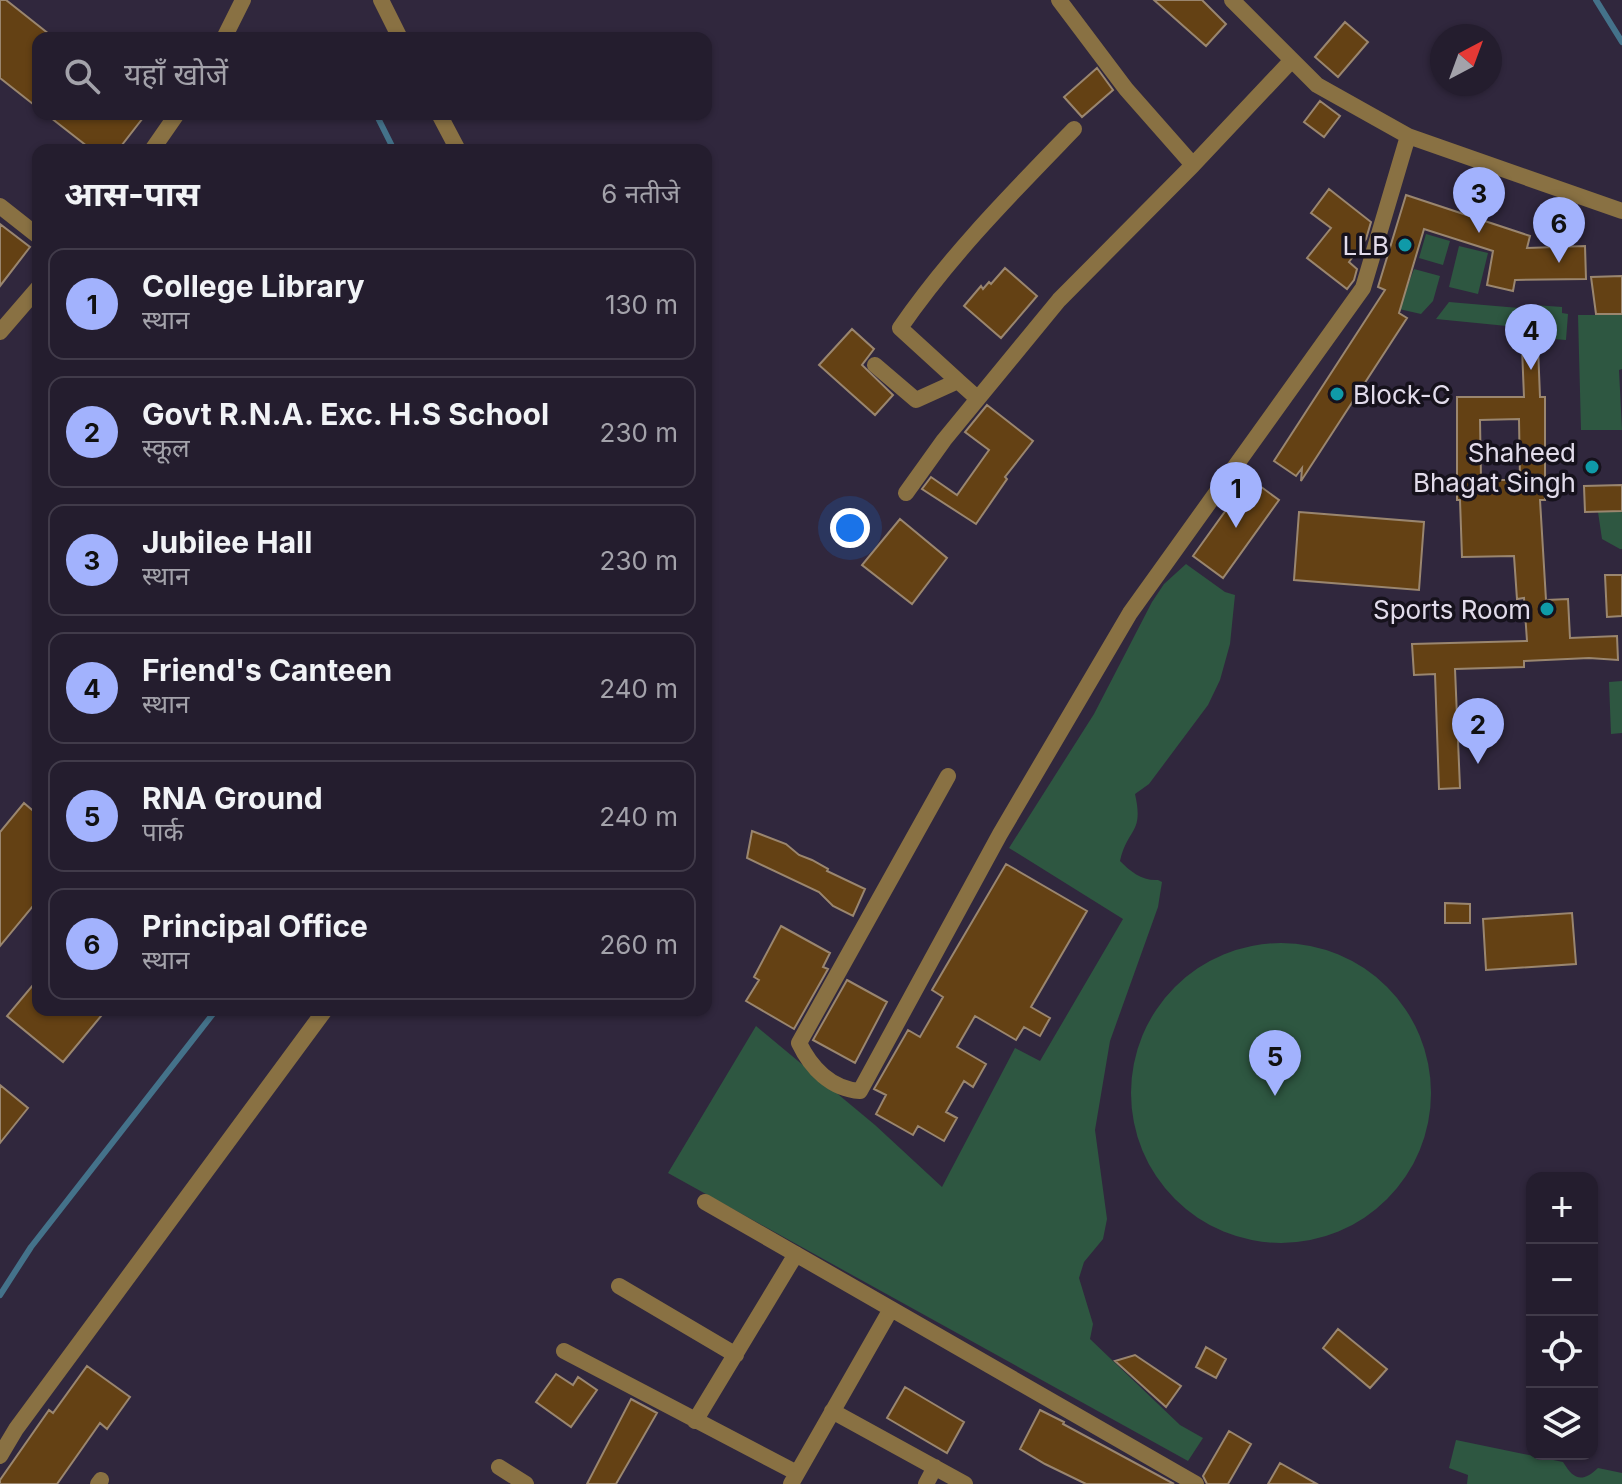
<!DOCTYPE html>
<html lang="hi">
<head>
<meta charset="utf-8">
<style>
	body { margin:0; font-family:Inter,"Noto Sans Devanagari",sans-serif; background:#302a3a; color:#f1f3f6 }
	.controls { position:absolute; right:24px; bottom:24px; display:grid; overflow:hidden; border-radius:16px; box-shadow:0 2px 6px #0004 }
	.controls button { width:72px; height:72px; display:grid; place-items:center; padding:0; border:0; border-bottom:2px solid #413b4a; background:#241d2e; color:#f1f3f6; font:40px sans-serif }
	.compass { position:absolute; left:1430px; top:24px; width:72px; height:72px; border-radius:50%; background:#241d2e; box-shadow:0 2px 6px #0004; rotate:41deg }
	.you { position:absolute; left:850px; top:528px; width:28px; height:28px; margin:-20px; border:6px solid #fff; border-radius:50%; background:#1a73e8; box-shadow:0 0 0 12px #1a73e833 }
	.badge { display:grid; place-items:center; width:52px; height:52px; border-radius:50%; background:#a2b2fd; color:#111; font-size:26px; font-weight:700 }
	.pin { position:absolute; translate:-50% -66px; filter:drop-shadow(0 2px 4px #0008) }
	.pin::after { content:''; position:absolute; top:42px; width:28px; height:24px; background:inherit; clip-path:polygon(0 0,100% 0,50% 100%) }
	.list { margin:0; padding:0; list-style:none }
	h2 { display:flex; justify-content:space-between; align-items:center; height:104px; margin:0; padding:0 32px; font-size:34px }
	h2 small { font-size:26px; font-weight:400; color:#a3a2aa }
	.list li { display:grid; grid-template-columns:52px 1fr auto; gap:24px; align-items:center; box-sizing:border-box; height:112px; margin:0 16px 16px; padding:0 16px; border:2px solid #413b4a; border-radius:16px }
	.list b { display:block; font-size:30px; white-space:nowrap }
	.list p { margin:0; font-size:26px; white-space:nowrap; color:#a3a2aa }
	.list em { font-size:26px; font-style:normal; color:#a3a2aa }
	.icon { flex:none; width:44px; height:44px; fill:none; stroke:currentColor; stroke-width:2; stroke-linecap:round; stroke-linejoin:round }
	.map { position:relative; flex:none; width:1622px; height:1484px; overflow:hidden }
	.search { position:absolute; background:#241d2e; box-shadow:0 2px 6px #0004; left:32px; top:32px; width:680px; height:88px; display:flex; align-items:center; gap:20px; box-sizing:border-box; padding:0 28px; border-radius:16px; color:#a3a2aa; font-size:30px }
	.panel { position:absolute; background:#241d2e; box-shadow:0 2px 6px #0004; left:32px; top:144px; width:680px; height:872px; border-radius:16px }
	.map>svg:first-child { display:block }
	.green { fill:#2e5741 }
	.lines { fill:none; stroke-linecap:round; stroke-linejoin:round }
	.stream { stroke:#44728a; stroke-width:6 }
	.building { fill:#644114; stroke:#9a866f; stroke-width:2; fill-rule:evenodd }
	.street { stroke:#897143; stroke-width:16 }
	.culture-dot { fill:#0f9aa8; stroke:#16121c; stroke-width:3 }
	.labels { text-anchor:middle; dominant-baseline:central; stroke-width:7; stroke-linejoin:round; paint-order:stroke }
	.poi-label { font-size:26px; fill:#e2dceb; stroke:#16121c; text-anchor:end }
</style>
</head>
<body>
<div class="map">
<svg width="1622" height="1484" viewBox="0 0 1622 1484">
	<rect width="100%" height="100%" fill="#30273d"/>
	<!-- green -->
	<path class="green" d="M1426,234L1450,241L1443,265L1419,258Z
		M1459,246L1488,253L1478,294L1449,287Z
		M1414,269L1440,276L1433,301L1421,314L1399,309Z
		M1449,302L1519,308L1517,327L1436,319Z
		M1534,305L1562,307V313L1568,314L1566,340L1531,337Z
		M1578,315H1622V369L1619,370L1622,430H1581Z
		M1622,511V549H1620L1602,539L1598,512Z
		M1186,564L1225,592L1235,595L1230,644L1220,680L1208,705L1149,784L1135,794C1144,834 1128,827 1120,861C1131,872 1142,881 1158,880L1162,882L1158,907L1110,1041L1095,1130L1107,1219L1103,1239L1084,1262L1079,1278L1093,1324L1090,1339L1180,1425L1203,1438L1188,1461L668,1173L756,1026L875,1125L942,1187L1015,1048L1040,1061L1123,919L1009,848L1094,714L1152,602L1164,584Z
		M1622,681V733L1611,734L1609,682Z
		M1131 1093a150 150 0 1 1 300 0a150 150 0 1 1-300 0Z
		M1456,1440L1563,1462C1574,1480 1582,1483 1598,1468L1622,1473V1484H1467L1468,1475L1449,1468Z"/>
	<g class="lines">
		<!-- stream -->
		<path class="stream" d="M1596,0L1622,42
			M337,37V38
			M376,114L394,150
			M0,1295L31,1247L216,1010"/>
	</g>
	<!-- building -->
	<path class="building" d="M0,0H6L54,38H38V108L0,78Z
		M1154,0H1202L1226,24L1206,46Z
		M1345,22L1368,42L1338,77L1315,57Z
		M1097,68L1113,90L1082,117L1064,97Z
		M1320,101L1340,116L1324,137L1304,122Z
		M46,114H146L118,150H92Z
		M1329,189L1371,222L1366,239L1349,262L1357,269L1354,280L1347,289L1307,258L1331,228L1311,213Z
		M1406,195L1530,236L1527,248L1585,246L1586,279L1515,280L1513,291L1487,285L1493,251L1424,229L1399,313L1407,318L1301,481L1302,468L1296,476L1274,461L1385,290L1378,287Z
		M0,224L30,247L0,286Z
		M1005,268L1037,296L1001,338L964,306L981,286L983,289L989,282L991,284Z
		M1622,276V314H1596L1591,277Z
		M852,329L874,349L862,365L893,395L875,415L819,365Z
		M1538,347L1540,397H1545V500H1540L1546,600L1568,599L1570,638L1617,636L1618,660L1589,658L1524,661V667L1455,669L1460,788L1439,789L1435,674L1414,675L1412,644L1527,641L1524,598L1517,599L1514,556L1462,557L1460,500H1457V397H1524L1522,348ZM1519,419L1520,480H1481L1480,420Z
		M987,405L1033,441L1005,477L1007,479L976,524L922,489L931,477L957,495L989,450L965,432Z
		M1249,478L1279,500L1223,578L1193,556Z
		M1622,485V511L1585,512L1584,486Z
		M1299,512L1424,522L1419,590L1294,580Z
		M900,519L947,558L912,604L862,565Z
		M1605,575H1622V616L1607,617Z
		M24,803L38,815V900L0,946V832Z
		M752,831L786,844L799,855L812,860L828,869L827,871L865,889L853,916L833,906L819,892L747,858Z
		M1006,864L1087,911L1031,1007L1050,1018L1040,1036L1024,1027L1016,1040L975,1016L957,1047L986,1064L973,1087L964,1081L946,1112L957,1118L944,1141L918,1126L913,1135L876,1114L886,1095L874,1089L908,1030L920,1037L943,997L932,990Z
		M1445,903L1470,904V923H1445Z
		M1572,913L1576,964L1486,970L1483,919Z
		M781,926L830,953L823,967L828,969L794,1029L746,1001L759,980L754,977Z
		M38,979V1010H106L63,1062L7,1016Z
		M847,980L887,1002L855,1063L813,1040Z
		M0,1085L28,1108L0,1143Z
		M1338,1329L1387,1369L1370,1388L1323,1348Z
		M1206,1347L1226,1359L1216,1378L1196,1367Z
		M1135,1355L1181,1386L1166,1407L1115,1361Z
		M87,1366L130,1397L107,1429L100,1423L57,1484H0V1480L49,1410L53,1413Z
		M556,1374L573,1385L578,1377L597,1390L571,1427L536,1402Z
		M905,1387L964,1422L947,1453L887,1418Z
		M631,1399L657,1413L616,1484H587Z
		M1040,1410L1064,1422L1063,1424L1174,1484H1086L1045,1464L1020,1449Z
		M1229,1431L1251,1444L1228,1484H1207L1203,1476Z
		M1280,1463L1317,1484H1268Z"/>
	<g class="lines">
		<!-- street -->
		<path class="street" d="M381,0L400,38
			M1059,0L1126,89L1193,165
			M1232,0L1317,85L1408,136L1622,211
			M224,38L243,0
			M439,114L458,150
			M152,150L177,114
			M0,206L38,236
			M0,332L38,288
			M875,365L916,400L958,381L977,398
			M958,381L900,328C951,254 1013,192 1074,129
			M906,493L944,440L1059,300L1193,165L1292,60
			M948,776L799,1043C811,1068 831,1089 860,1091L1000,834L1130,613L1363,288L1408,136
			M705,1202L1196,1484
			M619,1286L736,1355
			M564,1351L797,1473
			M832,1411L965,1484
			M695,1421L796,1254
			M0,1456L16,1429L325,1010
			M499,1467L526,1484
			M98,1484L101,1480
			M791,1484L891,1309
			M926,1484L935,1467"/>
	</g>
	<!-- markers -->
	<g class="culture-dot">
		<circle cx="1405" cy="245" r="8"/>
		<circle cx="1337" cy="394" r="8"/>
		<circle cx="1592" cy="467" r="8"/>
		<circle cx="1547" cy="609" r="8"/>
	</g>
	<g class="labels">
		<!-- poi labels -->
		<g class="poi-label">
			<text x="1389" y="245">LLB</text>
			<text x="1353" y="394" text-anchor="start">Block-C</text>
			<text x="1576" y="452">Shaheed<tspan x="1576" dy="30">Bhagat Singh</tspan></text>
			<text x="1531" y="609">Sports Room</text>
		</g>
	</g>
</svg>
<div class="controls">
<button>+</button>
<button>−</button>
<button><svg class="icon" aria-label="locate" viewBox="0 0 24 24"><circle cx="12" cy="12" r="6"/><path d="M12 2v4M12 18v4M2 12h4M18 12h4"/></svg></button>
<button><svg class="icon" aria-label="layers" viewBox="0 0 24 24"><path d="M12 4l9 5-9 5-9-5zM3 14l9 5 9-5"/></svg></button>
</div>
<svg class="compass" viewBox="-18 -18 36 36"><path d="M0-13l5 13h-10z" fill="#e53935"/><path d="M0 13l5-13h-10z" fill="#a3a2aa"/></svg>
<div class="you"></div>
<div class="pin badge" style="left:1236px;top:528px">1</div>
<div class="pin badge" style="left:1478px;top:764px">2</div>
<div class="pin badge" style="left:1479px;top:233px">3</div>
<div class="pin badge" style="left:1531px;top:370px">4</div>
<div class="pin badge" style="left:1275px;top:1096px">5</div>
<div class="pin badge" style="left:1559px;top:263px">6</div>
<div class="search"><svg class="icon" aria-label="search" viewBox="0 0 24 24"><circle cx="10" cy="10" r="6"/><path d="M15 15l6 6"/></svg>यहाँ खोजें</div>
<section class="panel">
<h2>आस-पास<small>6 नतीजे</small></h2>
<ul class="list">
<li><span class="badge">1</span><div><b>College Library</b><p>स्थान</p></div><em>130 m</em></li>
<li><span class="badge">2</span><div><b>Govt R.N.A. Exc. H.S School</b><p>स्कूल</p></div><em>230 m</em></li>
<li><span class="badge">3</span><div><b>Jubilee Hall</b><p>स्थान</p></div><em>230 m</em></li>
<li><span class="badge">4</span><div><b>Friend's Canteen</b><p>स्थान</p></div><em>240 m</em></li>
<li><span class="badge">5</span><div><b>RNA Ground</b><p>पार्क</p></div><em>240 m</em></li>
<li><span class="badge">6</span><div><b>Principal Office</b><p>स्थान</p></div><em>260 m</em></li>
</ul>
</section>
</div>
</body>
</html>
